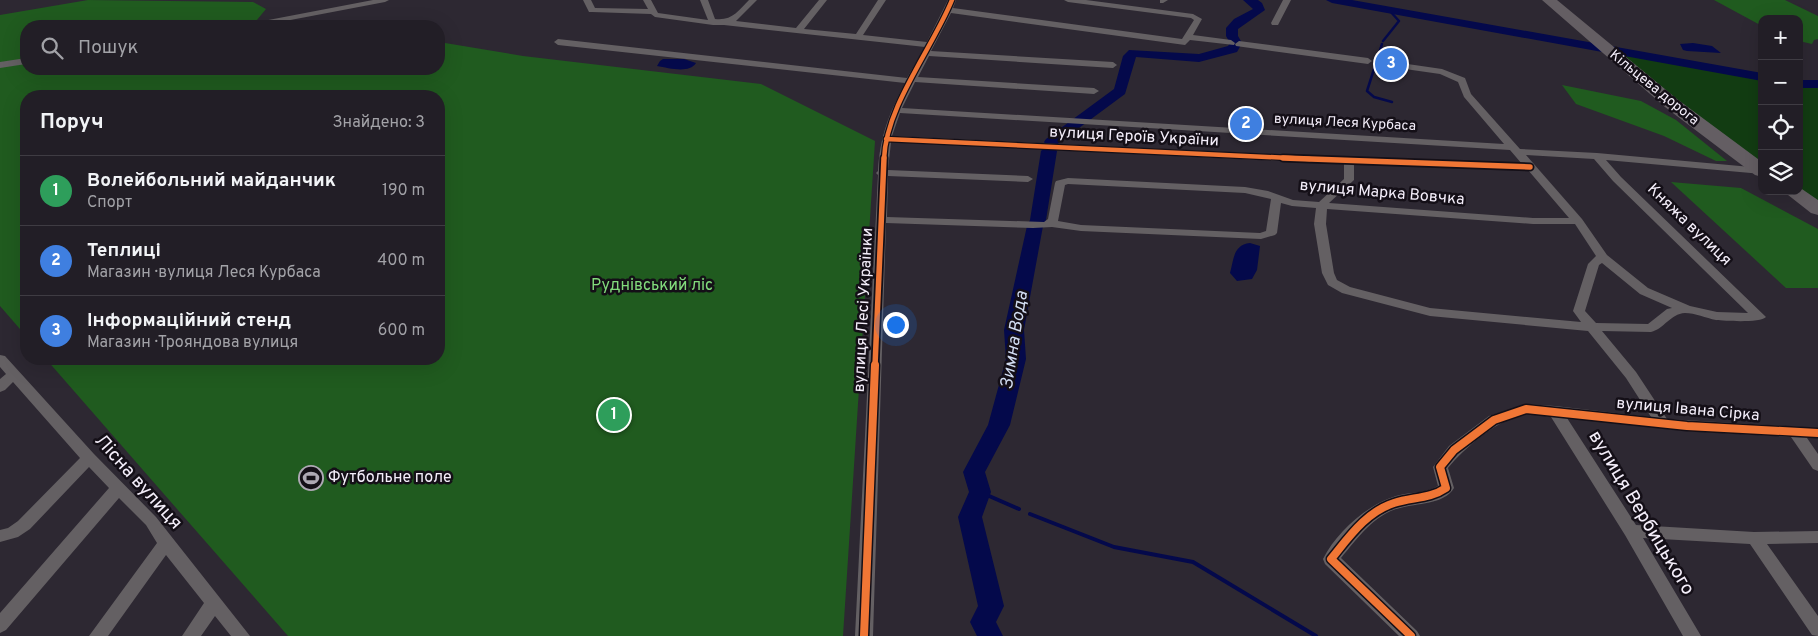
<!DOCTYPE html>
<html lang="uk">
<head>
<meta charset="utf-8">
<style>
	body { margin:0; font-family:Overpass,sans-serif; background:#2e2b32; color:#f1f3f6 }
	.controls { position:absolute; right:15px; top:15px; display:grid; overflow:hidden; border-radius:10px; box-shadow:0 5px 20px #0002 }
	.controls button { width:45px; height:45px; display:grid; place-items:center; padding:0; border:0; border-bottom:1px solid #3f3c43; background:#221e26; color:#f1f3f6; font:25px sans-serif }
	.you { position:absolute; left:895px; top:324px; width:18px; height:18px; margin:-12px; border:4px solid #fff; border-radius:50%; background:#1a73e8; box-shadow:0 0 0 8px #1a73e833 }
	.badge { display:grid; place-items:center; width:32px; height:32px; border-radius:50%; background:#8bbbb9; color:#fff; font-size:16px; font-weight:700 }
	.pin { position:absolute; translate:-50% -50%; border:2px solid #fff; box-shadow:0 1px 5px #0006 }
	.list { margin:0; padding:0; list-style:none }
	h2 { display:flex; justify-content:space-between; align-items:center; height:65px; margin:0; padding:0 20px; font-size:21px }
	h2 small { font-size:16px; font-weight:400; color:#a2a2a7 }
	.list li { display:grid; grid-template-columns:32px 1fr auto; gap:15px; align-items:center; box-sizing:border-box; height:70px; padding:0 20px; border-top:1px solid #3f3c43 }
	.list b { display:block; font-size:19px; white-space:nowrap }
	.list p { margin:0; font-size:16px; white-space:nowrap; color:#a2a2a7 }
	.list em { font-size:16px; font-style:normal; color:#a2a2a7 }
	.icon { flex:none; width:28px; height:28px; fill:none; stroke:currentColor; stroke-width:2; stroke-linecap:round; stroke-linejoin:round }
	.map { position:relative; flex:none; width:1818px; height:636px; overflow:hidden }
	.search { position:absolute; background:#221e26; box-shadow:0 5px 20px #0002; left:20px; top:20px; width:425px; height:55px; display:flex; align-items:center; gap:12px; box-sizing:border-box; padding:0 18px; border-radius:20px; color:#a2a2a7; font-size:19px }
	.panel { position:absolute; background:#221e26; box-shadow:0 5px 20px #0002; left:20px; top:90px; width:425px; height:275px; border-radius:20px }
	.map>svg:first-child { display:block }
	.green { fill:#123c12 }
	.forest { fill:#205b1f }
	.water { fill:#04094b }
	.lines { fill:none; stroke-linecap:round; stroke-linejoin:round }
	.stream-far1 { stroke:#04094b; stroke-width:2.5 }
	.stream { stroke:#04094b; stroke-width:4 }
	.river { fill:#04094b; fill-rule:evenodd }
	.street { fill:#646063; fill-rule:evenodd }
	.highway { fill:#645e63; fill-rule:evenodd }
	.cycleway-far2-casing { stroke:#140f17; stroke-width:7 }
	.cycleway-far1-casing { stroke:#140f17; stroke-width:9 }
	.cycleway-casing { stroke:#140f17; stroke-width:11 }
	.cycleway-far2 { stroke:#f07635; stroke-width:4.5 }
	.cycleway-far1 { stroke:#f07635; stroke-width:5.5 }
	.cycleway { stroke:#f07635; stroke-width:8 }
	.labels { text-anchor:middle; dominant-baseline:central; stroke-width:5; stroke-linejoin:round; paint-order:stroke }
	.far-street-label { font-size:14px; fill:#f4eefa; stroke:#140f17 }
	.street-label { font-size:16px; fill:#f4eefa; stroke:#140f17 }
	.park-label { font-size:16px; fill:#82db7c; stroke:#140f17 }
	.poi-label { font-size:16px; fill:#f4eefa; stroke:#140f17; text-anchor:start }
	.water-label { font-size:18px; font-style:italic; fill:#d1dcf1; stroke:#140f17 }
	.near-street-label { font-size:19px; fill:#f4eefa; stroke:#140f17 }
</style>
</head>
<body>
<div class="map">
<svg width="1818" height="636" viewBox="0 0 1818 636">
	<rect width="100%" height="100%" fill="#2d2832"/>
	<!-- green -->
	<path class="green" d="M1619,53L1762,78V163L1694,115Z
		M1799,85L1818,86V202L1799,189Z"/>
	<!-- forest -->
	<path class="forest" d="M88,0L253,2L266,9L252,26H26V69H439V42L523,56L761,84L875,141L843,636H288L46,359H439V96H26V336L0,306V15Z
		M1714,0H1785L1818,16V39L1814,40L1812,44L1799,41V19H1762V26Z
		M1562,85L1641,101L1676,120L1727,161H1716L1664,136L1576,104Z
		M1671,182L1741,188L1818,229V288H1786Z"/>
	<!-- water -->
	<path class="water" d="M1693,43L1712,46L1721,53L1687,51L1683,50L1680,44Z
		M663,59H684L696,63C689,74 669,68 657,66L660,61Z
		M1250,243L1260,246L1257,270L1252,279L1237,281L1230,273C1234,259 1233,245 1250,243Z"/>
	<g class="lines">
		<!-- stream-far1 -->
		<path class="stream-far1" d="M1383,41L1399,21L1389,10
			M1382,44L1367,91L1374,97L1392,102"/>
		<!-- stream -->
		<path class="stream" d="M980,492L1019,509
			M1030,514L1114,547L1193,562L1316,636"/>
		<!-- river -->
		<path class="river" d="M1243,0H1258L1262,3L1265,10L1238,29V36L1242,43L1237,52L1199,62L1136,57L1125,94L1056,145H1046L1044,142L1046,139L1114,89L1123,56L1129,50L1199,54L1228,46L1230,43L1226,36V28L1234,19L1253,9Z
			M1326,0H1352L1762,73V81L1332,3Z
			M1799,80H1818V88H1799Z
			M1049,146L1054,148L1057,151L1046,220L1043,226L1024,330L1026,359L1010,425L985,472L991,492L982,517L1004,606L996,622L1003,636H977L970,622L978,606L958,517L969,492L963,472L988,425L1006,359L1004,330L1027,226L1030,220L1041,151L1044,148Z"/>
		<!-- street -->
		<path class="street" d="M373,0H389L385,2L259,26H244L248,24Z
			M583,0H591L595,8L648,9L643,0H651L658,13L708,20L700,0H708L715,19C732,21 738,11 749,0H757L736,21L796,28L819,0H827L804,29L856,34L878,0H886L863,35L927,42L948,0H956L953,8L1182,39L1194,20L1191,18L1068,2L1064,0H1086L1193,14L1202,19L1193,35L1231,40L1235,43L1234,45L1190,40L1185,45L951,13L931,51L1113,62L1117,65L1113,68L929,56L918,77L1094,88L1099,91L1094,94L915,82L902,108L1504,144L1464,97L1458,82L1440,74L1377,65L1376,63L1380,60L1442,69L1465,78L1471,94L1520,149L1597,153L1762,168V174L1606,160L1621,177L1766,317C1761,323 1726,321 1716,320C1706,318 1695,313 1685,313C1670,314 1664,329 1651,332L1602,331L1636,372L1667,419L1818,428V438H1807L1818,454V471L1813,469L1791,437L1687,431L1567,418L1636,525L1754,532L1818,531V543L1767,544L1818,616V636L1812,635L1750,544L1643,538L1701,636H1683L1625,535L1551,417C1544,416 1535,414 1528,414C1502,415 1463,449 1448,468L1454,488C1444,505 1416,503 1400,508C1374,514 1357,539 1341,558L1417,631L1420,636H1399L1325,564L1323,559C1337,531 1370,502 1400,495C1413,492 1426,493 1438,486L1433,467L1449,446L1489,416L1521,406L1526,404L1555,406L1651,417L1626,378L1588,331L1430,316L1342,293L1328,285L1322,273L1314,224L1316,208L1292,206L1281,203L1277,233L1275,235L1261,239L1081,231L1052,227L1033,228L886,223L873,636H855L878,175L876,173L878,171C880,136 889,114 905,83L558,45L554,42L558,39L907,78L925,47L724,25H713L655,17L651,14L592,12H589ZM900,113L1510,150L1522,164L1349,158L892,136ZM891,142L1344,164V179L1319,202L1293,200L1268,191L1245,187L1068,178L1056,181L1055,183L1048,219L1044,222L887,217L888,176L1028,182L1033,179L1028,176L888,170ZM1526,155L1594,159L1613,181L1748,313L1717,312L1690,306L1648,288L1607,255L1582,219ZM1354,164L1528,170L1569,218H1533L1329,203L1354,180ZM1068,184L1245,193L1271,199L1266,231L1260,233L1081,225L1058,221L1065,185ZM1327,209L1533,224H1575L1596,256L1588,264L1573,311L1581,322L1430,308L1350,287L1337,280L1334,273L1326,224ZM1602,263L1640,294L1672,308L1667,309L1648,324L1596,323L1585,311L1599,265Z
			M1160,0H1168L1163,3H1160Z
			M1283,0H1291L1278,25H1272L1271,23Z
			M1239,41L1368,58L1372,61L1368,64L1236,46L1235,44Z
			M26,58V64L0,68V62Z
			M0,355L5,356L94,454L156,517L250,636H231L215,616L201,636H182L204,603L166,555L108,636H89L157,543L146,525L119,498L6,630L0,633V613L109,488L89,467L30,529L18,537L0,542V530L8,528L18,521L80,458L13,382L5,390L0,392V379L6,374L0,367Z"/>
		<!-- highway -->
		<path class="highway" d="M1542,0H1557L1677,99L1762,162V177L1755,175L1665,107Z
			M1799,187L1818,200V215L1811,213L1783,191H1799Z"/>
		<defs>
			<path id="cycleway-far2" d="M886,139L1310,159
				M884,159C886,106 932,49 952,0"/>
			<path id="cycleway-far1" d="M1283,158L1530,167
				M875,366L884,158"/>
			<path id="cycleway" d="M864,636L875,365
				M1411,636L1331,559C1349,537 1366,512 1394,503C1412,497 1430,499 1446,488L1440,467L1454,450L1494,420L1526,409L1687,426L1818,433"/>
		</defs>
		<!-- cycleway-far2 casing -->
		<use href="#cycleway-far2" class="cycleway-far2-casing"/>
		<!-- cycleway-far1 casing -->
		<use href="#cycleway-far1" class="cycleway-far1-casing"/>
		<!-- cycleway casing -->
		<use href="#cycleway" class="cycleway-casing"/>
		<!-- cycleway-far2 -->
		<use href="#cycleway-far2" class="cycleway-far2"/>
		<!-- cycleway-far1 -->
		<use href="#cycleway-far1" class="cycleway-far1"/>
		<!-- cycleway -->
		<use href="#cycleway" class="cycleway"/>
	</g>
	<!-- icons -->
	<defs>
		<symbol id="stadium-ring" viewBox="-11 -11 22 22"><circle r="9.5" fill="#140f17" stroke="#aea9b4" stroke-width="1.5"/><path d="M0-5a6.5 5 0 1 0 0 10a6.5 5 0 1 0 0-10ZM-3.5-1.8h7v3.6h-7Z" fill="#aea9b4"/></symbol>
	</defs>
	<g fill-rule="evenodd">
		<use href="#stadium-ring" x="297" y="464" width="28" height="28"/>
	</g>
	<g class="labels">
		<!-- far-street labels -->
		<g class="far-street-label">
			<text transform="translate(1654 88) rotate(39)">Кільцева дорога</text>
			<text transform="translate(1345 123) rotate(3)">вулиця Леся Курбаса</text>
		</g>
		<!-- street labels -->
		<g class="street-label">
			<text transform="translate(1134 137) rotate(3)">вулиця Героїв України</text>
			<text transform="translate(1382 193) rotate(5)">вулиця Марка Вовчка</text>
			<text transform="translate(1689 225) rotate(44)">Княжа вулиця</text>
			<text transform="translate(864 310) rotate(-87)">вулиця Лесі Українки</text>
			<text transform="translate(1688 410) rotate(5)">вулиця Івана Сірка</text>
		</g>
		<!-- park labels -->
		<g class="park-label">
			<text x="652" y="286">Руднівський ліс</text>
		</g>
		<!-- poi labels -->
		<g class="poi-label">
			<text x="328" y="478">Футбольне поле</text>
		</g>
		<!-- water labels -->
		<g class="water-label">
			<text transform="translate(1015 340) rotate(-81)">Зимна Вода</text>
		</g>
		<!-- near-street labels -->
		<g class="near-street-label">
			<text transform="translate(138 482) rotate(48)">Лісна вулиця</text>
			<text transform="translate(1641 513) rotate(59)">вулиця Вербицького</text>
		</g>
	</g>
</svg>
<div class="controls">
<button>+</button>
<button>−</button>
<button><svg class="icon" aria-label="locate" viewBox="0 0 24 24"><circle cx="12" cy="12" r="6"/><path d="M12 2v4M12 18v4M2 12h4M18 12h4"/></svg></button>
<button><svg class="icon" aria-label="layers" viewBox="0 0 24 24"><path d="M12 4l9 5-9 5-9-5zM3 14l9 5 9-5"/></svg></button>
</div>
<div class="you"></div>
<div class="pin badge" style="left:614px;top:415px;background:#2e9e5b">1</div>
<div class="pin badge" style="left:1246px;top:124px;background:#3f7fe0">2</div>
<div class="pin badge" style="left:1391px;top:64px;background:#3f7fe0">3</div>
<div class="search"><svg class="icon" aria-label="search" viewBox="0 0 24 24"><circle cx="10" cy="10" r="6"/><path d="M15 15l6 6"/></svg>Пошук</div>
<section class="panel">
<h2>Поруч<small>Знайдено: 3</small></h2>
<ul class="list">
<li><span class="badge" style="background:#2e9e5b">1</span><div><b>Волейбольний майданчик</b><p>Спорт</p></div><em>190 m</em></li>
<li><span class="badge" style="background:#3f7fe0">2</span><div><b>Теплиці</b><p>Магазин · вулиця Леся Курбаса</p></div><em>400 m</em></li>
<li><span class="badge" style="background:#3f7fe0">3</span><div><b>Інформаційний стенд</b><p>Магазин · Трояндова вулиця</p></div><em>600 m</em></li>
</ul>
</section>
</div>
</body>
</html>
